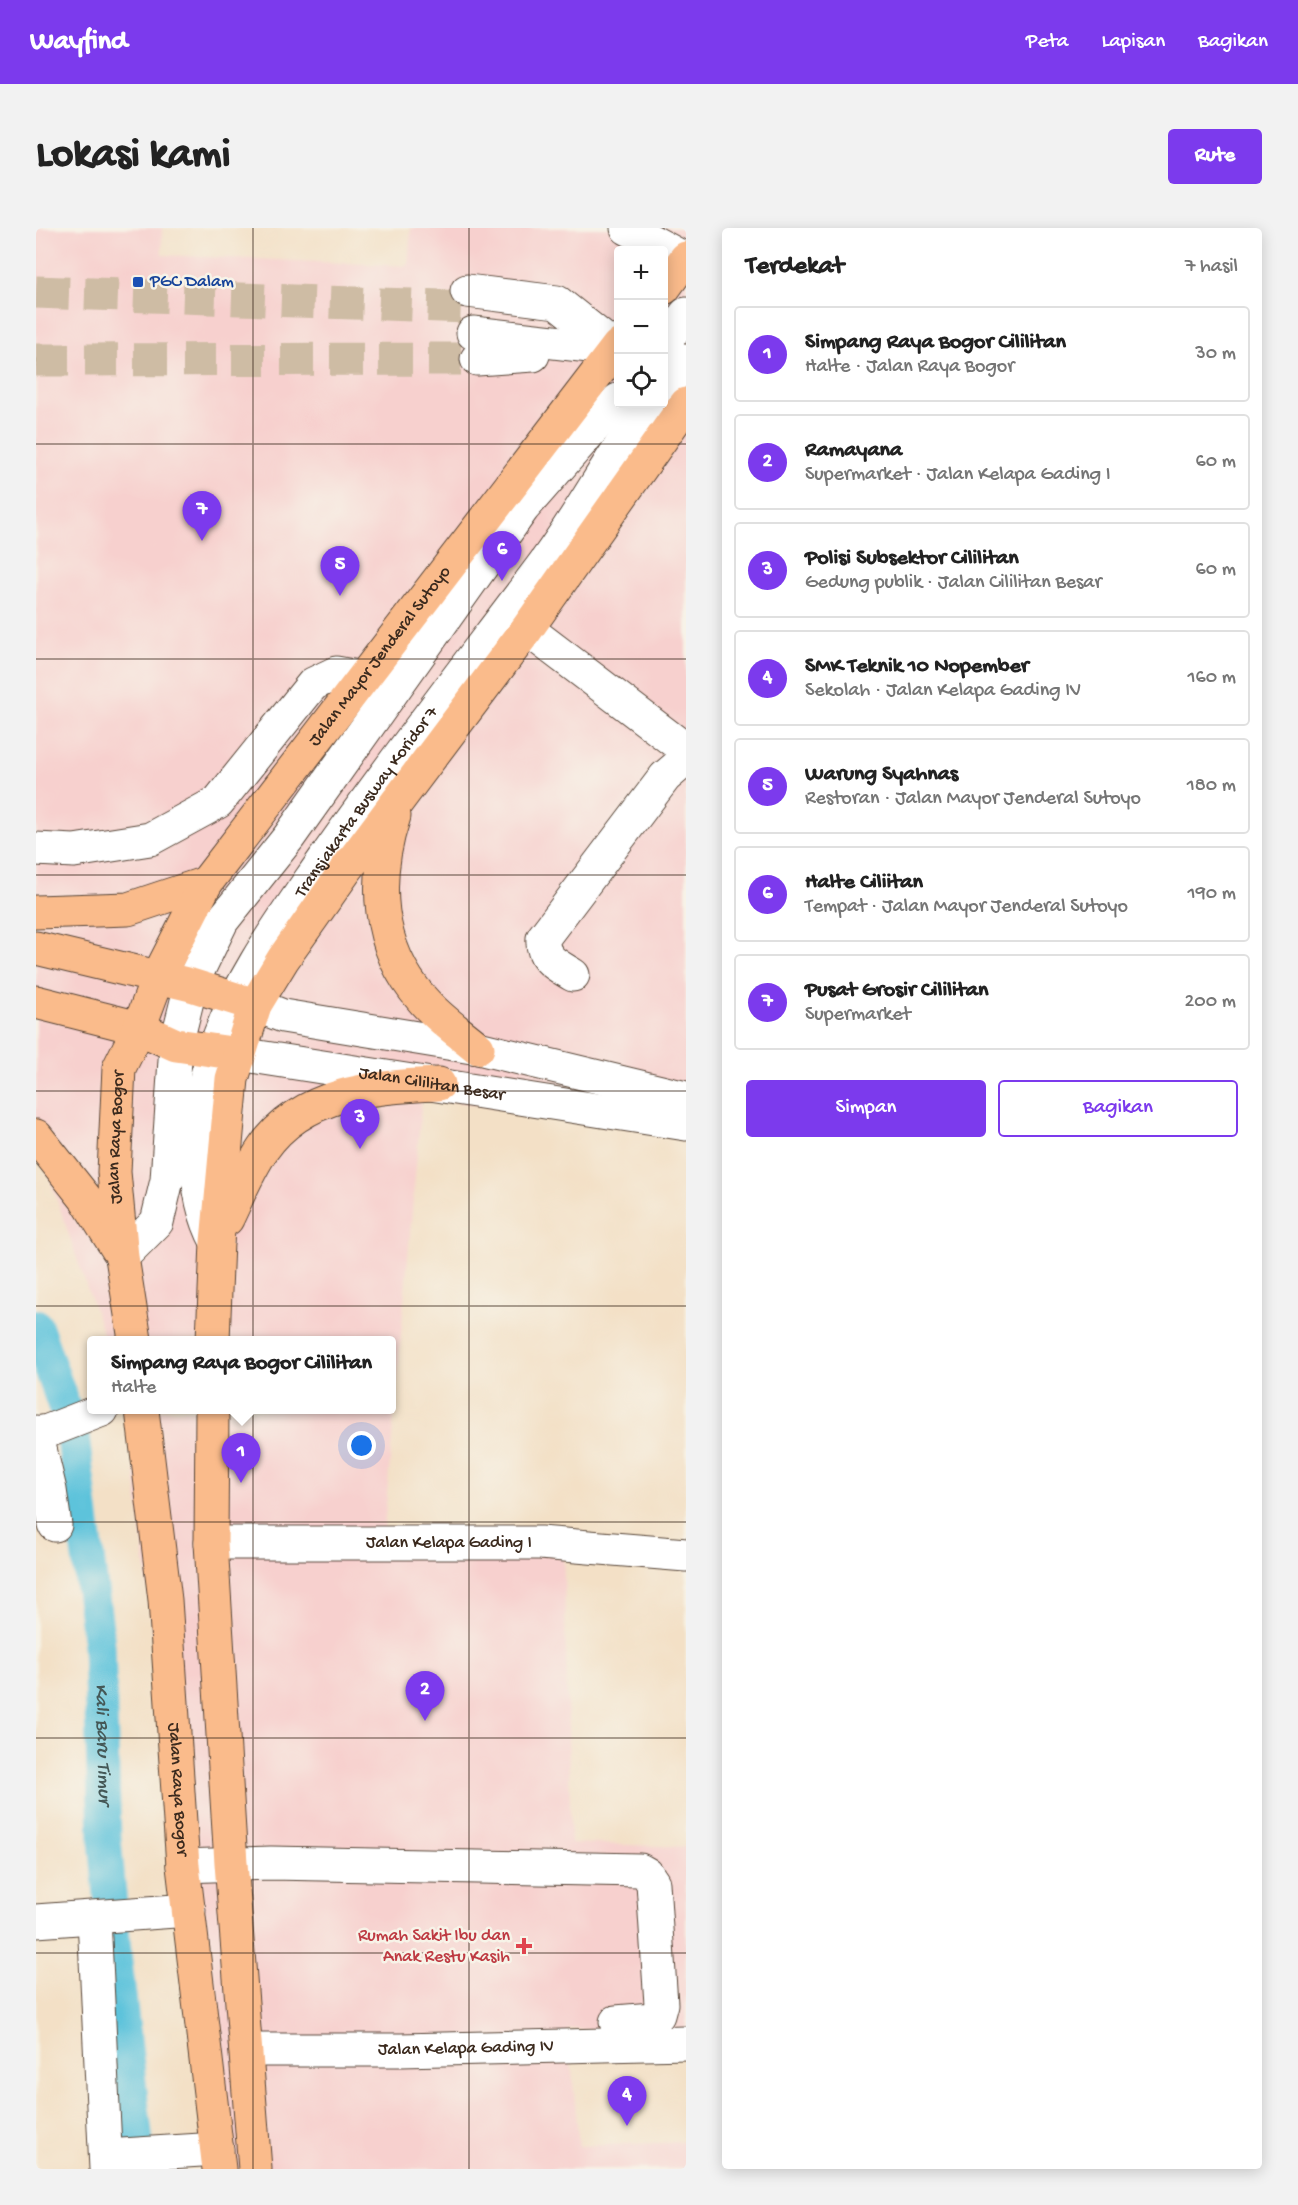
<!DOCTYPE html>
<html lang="id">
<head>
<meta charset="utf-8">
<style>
	body { margin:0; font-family:"Gochi Hand",sans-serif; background:#f2f2f2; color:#222 }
	.controls { position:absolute; right:18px; top:18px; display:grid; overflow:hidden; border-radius:6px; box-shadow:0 3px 15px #0003 }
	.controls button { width:54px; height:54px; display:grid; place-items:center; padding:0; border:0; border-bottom:2px solid #e0e0e0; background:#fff; color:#222; font:30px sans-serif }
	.you { position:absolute; left:326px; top:1218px; width:21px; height:21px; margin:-15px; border:4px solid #fff; border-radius:50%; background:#1a73e8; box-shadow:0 0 0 9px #1a73e833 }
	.badge { display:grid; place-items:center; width:39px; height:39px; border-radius:50%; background:#7c3aed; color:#fff; font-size:20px; font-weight:700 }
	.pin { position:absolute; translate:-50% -50px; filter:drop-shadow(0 2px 3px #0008) }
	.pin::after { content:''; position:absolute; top:32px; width:21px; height:18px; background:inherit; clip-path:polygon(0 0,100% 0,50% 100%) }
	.popup { position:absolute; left:51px; top:1108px; width:309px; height:78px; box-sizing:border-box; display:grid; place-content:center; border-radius:6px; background:#fff; filter:drop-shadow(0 2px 4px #0005); font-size:20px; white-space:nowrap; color:#767676 }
	.popup b { font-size:22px; color:#222 }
	.popup::after { content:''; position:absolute; left:50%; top:100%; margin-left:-12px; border:12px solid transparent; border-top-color:#fff }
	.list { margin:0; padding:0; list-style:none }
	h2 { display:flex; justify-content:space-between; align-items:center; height:78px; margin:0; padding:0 24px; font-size:26px }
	h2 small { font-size:20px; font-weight:400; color:#767676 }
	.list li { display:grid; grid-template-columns:39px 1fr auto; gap:18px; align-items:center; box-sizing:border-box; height:96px; margin:0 12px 12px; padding:0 12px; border:2px solid #e0e0e0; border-radius:6px }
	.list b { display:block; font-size:22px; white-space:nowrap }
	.list p { margin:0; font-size:20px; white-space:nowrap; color:#767676 }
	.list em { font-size:20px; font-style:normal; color:#767676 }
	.actions { display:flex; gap:12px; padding:18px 24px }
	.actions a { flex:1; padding:14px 0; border:2px solid #7c3aed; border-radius:6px; text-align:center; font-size:21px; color:#7c3aed }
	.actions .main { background:#7c3aed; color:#fff }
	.icon { flex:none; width:33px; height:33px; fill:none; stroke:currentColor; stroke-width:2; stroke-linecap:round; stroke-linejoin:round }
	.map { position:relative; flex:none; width:650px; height:1941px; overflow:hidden; border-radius:6px }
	header { display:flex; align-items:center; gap:36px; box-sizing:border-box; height:84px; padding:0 30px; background:#7c3aed; color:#fff }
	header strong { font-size:28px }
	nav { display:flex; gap:33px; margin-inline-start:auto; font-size:21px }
	.intro { display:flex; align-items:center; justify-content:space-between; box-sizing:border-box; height:144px; padding:0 36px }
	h1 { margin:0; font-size:42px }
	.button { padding:15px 27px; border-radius:6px; background:#7c3aed; color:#fff; font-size:21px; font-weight:700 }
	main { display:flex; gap:36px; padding:0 36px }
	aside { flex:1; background:#fff; border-radius:6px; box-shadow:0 3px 15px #0003 }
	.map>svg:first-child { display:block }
	.built { fill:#f7d0ce; fill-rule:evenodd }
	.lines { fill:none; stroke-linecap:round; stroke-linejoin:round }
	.canal { stroke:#5dc3db; stroke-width:33 }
	.minor-tunnel { stroke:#cebca4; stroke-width:33; stroke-dasharray:33 16; stroke-linecap:butt }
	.minor-casing { stroke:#574537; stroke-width:35 }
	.major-casing { stroke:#574537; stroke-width:35 }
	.highway-casing { stroke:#574537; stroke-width:35 }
	.minor { stroke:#fff; stroke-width:33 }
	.major { stroke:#fabb8b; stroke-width:33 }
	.highway { stroke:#fabb8b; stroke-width:33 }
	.grid { fill:none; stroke:#3b2a1e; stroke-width:1.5; stroke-opacity:0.55 }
	.transit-dot { fill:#1a4fb4; stroke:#f7f3e8; stroke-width:2 }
	.health-dot { fill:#e0444e; stroke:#f7f3e8; stroke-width:2 }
	.labels { text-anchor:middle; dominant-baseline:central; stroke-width:5; stroke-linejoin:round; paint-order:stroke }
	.transit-label { font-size:18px; fill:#164399; stroke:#f7f3e8; text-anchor:start }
	.street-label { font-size:18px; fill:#3b2a1e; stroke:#f7f3e8 }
	.health-label { font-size:18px; fill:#be3a42; stroke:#f7f3e8; text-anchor:end }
	.water-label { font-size:20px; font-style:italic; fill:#455857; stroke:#f7f3e8 }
</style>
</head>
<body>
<header>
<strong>Wayfind</strong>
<nav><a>Peta</a><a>Lapisan</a><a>Bagikan</a></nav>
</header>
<div class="intro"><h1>Lokasi kami</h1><a class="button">Rute</a></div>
<main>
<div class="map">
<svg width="650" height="1941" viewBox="0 0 650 1941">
	<rect width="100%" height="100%" fill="#f7f3e8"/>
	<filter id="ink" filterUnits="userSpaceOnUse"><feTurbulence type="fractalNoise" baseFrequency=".0167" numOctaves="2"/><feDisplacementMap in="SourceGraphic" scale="12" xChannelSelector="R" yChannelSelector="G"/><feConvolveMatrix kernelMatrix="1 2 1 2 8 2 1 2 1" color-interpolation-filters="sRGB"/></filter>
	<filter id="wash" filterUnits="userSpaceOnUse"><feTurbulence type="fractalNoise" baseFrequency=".008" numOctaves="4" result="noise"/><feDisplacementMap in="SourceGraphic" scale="24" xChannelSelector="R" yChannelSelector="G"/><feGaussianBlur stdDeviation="1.35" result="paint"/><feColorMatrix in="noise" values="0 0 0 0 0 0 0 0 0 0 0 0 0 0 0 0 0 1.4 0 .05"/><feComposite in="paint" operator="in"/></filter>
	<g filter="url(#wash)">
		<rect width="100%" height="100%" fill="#f3e0c6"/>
		<!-- built -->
		<path class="built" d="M0,0H126V27L372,38L375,0H650V906L386,869L348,1301L527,1312L535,1615L650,1619V1806L532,1801L543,1918L650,1914V1941H176L92,1182H355V1112H69L7,931L0,925ZM582,22H628V176H582Z"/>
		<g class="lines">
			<!-- canal -->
			<path class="canal" id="s1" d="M0,1098L36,1201L63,1417L69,1611L80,1734L104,1941"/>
		</g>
	</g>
	<g filter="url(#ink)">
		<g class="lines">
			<!-- minor-tunnel -->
			<path class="minor-tunnel" d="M0,64L433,79
				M0,132L441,131"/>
			<defs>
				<g id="minor">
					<path d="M591,0L649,31"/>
					<path d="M431,63L521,74L580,121"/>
					<path d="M437,105L580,121"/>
					<path d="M628,115L650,86"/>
					<path d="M441,131L497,127"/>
					<path d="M628,159L650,133"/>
					<path d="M491,401L650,522"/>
					<path d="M0,621L38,623L114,611L182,574L277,456L300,445L328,450"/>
					<path d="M537,747C521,737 505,731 507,710L629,549L650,531"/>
					<path d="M219,777L247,788L442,820L650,870"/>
					<path id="s2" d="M203,826L650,896"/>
					<path id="s3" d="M181,1014C151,959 159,882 178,823C202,752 246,693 288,632C358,532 432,437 505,340C545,287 574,228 614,176"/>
					<path d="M86,1029L121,994L131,952L140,817L155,757L186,693L253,609L487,280L582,172"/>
					<path d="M0,1204L14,1262L19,1297"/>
					<path d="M1,1205L12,1203L66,1182"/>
					<path id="s4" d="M175,1315H504L650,1327"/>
					<path d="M147,1638L235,1635L604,1642L611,1646L617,1655L625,1776L622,1787L616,1791L580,1794"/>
					<path d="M58,1690L70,1941"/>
					<path d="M0,1693L153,1682"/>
					<path id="s5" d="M210,1822H365L650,1815"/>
					<path d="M70,1928L181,1921"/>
				</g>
				<path id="major" d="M0,720L155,757L219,777
					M0,774L103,800L140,817L203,826"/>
				<g id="highway">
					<path d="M628,60L650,30"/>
					<path d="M358,588C337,651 340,719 386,771C402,790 423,804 442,820"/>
					<path d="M0,684L92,681L170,655"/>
					<path d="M0,908L50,971L82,1022"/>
					<path d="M191,991C202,968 212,943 227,921C266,864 340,858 403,856"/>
					<path id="s6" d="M99,1112L86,1029L78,944L83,840L103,800L122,749L170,655L582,118"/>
					<path d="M177,1112L181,1014L196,851L219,777L247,731L309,643L491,401L650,176"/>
					<path id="s7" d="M106,1182L129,1372L147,1638L183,1941"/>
					<path d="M176,1182L175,1315L195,1635L219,1941"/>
				</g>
			</defs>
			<!-- minor casing -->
			<use href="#minor" class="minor-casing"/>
			<!-- major casing -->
			<use href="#major" class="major-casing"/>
			<!-- highway casing -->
			<use href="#highway" class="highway-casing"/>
			<!-- minor -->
			<use href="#minor" class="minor"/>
			<!-- major -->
			<use href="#major" class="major"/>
			<!-- highway -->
			<use href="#highway" class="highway"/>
		</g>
	</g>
	<!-- grid -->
	<path class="grid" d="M217,0V1941M433,0V1941M0,216H650M0,431H650M0,647H650M0,863H650M0,1078H650M0,1294H650M0,1510H650M0,1725H650"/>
	<!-- markers -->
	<rect class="transit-dot" x="96" y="48" width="12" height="12" rx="3"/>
	<path class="health-dot" d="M485 1709h6v6h6v6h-6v6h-6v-6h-6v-6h6z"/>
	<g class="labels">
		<!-- transit labels -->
		<g class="transit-label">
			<text x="114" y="54">PGC Dalam</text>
		</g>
		<!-- street labels -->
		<g class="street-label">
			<text stroke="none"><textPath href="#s6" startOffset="764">Jalan Mayor Jenderal Sutoyo</textPath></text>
			<text stroke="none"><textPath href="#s3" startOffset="489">Transjakarta Busway Koridor 7</textPath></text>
			<text stroke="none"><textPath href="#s2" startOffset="195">Jalan Cililitan Besar</textPath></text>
			<text stroke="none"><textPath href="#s6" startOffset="204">Jalan Raya Bogor</textPath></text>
			<text stroke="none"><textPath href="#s4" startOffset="238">Jalan Kelapa Gading I</textPath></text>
			<text stroke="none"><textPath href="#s7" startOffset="381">Jalan Raya Bogor</textPath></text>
			<text stroke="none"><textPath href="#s5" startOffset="220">Jalan Kelapa Gading IV</textPath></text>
		</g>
		<!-- health labels -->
		<g class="health-label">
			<text x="474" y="1708">Rumah Sakit Ibu dan<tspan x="474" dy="21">Anak Restu Kasih</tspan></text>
		</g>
		<!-- water labels -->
		<g class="water-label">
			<text stroke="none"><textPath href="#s1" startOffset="426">Kali Baru Timur</textPath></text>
		</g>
	</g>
</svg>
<div class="controls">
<button>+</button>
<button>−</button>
<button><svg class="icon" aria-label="locate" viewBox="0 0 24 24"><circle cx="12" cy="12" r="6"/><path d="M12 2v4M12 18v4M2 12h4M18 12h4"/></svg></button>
</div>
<div class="you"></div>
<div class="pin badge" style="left:205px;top:1255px">1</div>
<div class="popup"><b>Simpang Raya Bogor Cililitan</b>Halte</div>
<div class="pin badge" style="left:389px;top:1493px">2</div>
<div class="pin badge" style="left:324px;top:921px">3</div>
<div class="pin badge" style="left:591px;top:1898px">4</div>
<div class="pin badge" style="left:304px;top:368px">5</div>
<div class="pin badge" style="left:466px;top:353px">6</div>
<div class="pin badge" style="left:166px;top:313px">7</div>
</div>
<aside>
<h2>Terdekat<small>7 hasil</small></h2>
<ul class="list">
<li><span class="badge">1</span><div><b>Simpang Raya Bogor Cililitan</b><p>Halte · Jalan Raya Bogor</p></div><em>30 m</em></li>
<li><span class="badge">2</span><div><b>Ramayana</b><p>Supermarket · Jalan Kelapa Gading I</p></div><em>60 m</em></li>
<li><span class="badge">3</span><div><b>Polisi Subsektor Cililitan</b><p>Gedung publik · Jalan Cililitan Besar</p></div><em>60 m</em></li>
<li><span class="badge">4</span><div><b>SMK Teknik 10 Nopember</b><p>Sekolah · Jalan Kelapa Gading IV</p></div><em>160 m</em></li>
<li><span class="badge">5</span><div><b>Warung Syahnas</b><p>Restoran · Jalan Mayor Jenderal Sutoyo</p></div><em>180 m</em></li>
<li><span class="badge">6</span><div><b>Halte Ciliitan</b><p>Tempat · Jalan Mayor Jenderal Sutoyo</p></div><em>190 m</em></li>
<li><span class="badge">7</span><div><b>Pusat Grosir Cililitan</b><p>Supermarket</p></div><em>200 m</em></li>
</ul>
<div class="actions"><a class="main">Simpan</a><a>Bagikan</a></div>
</aside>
</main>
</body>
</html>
